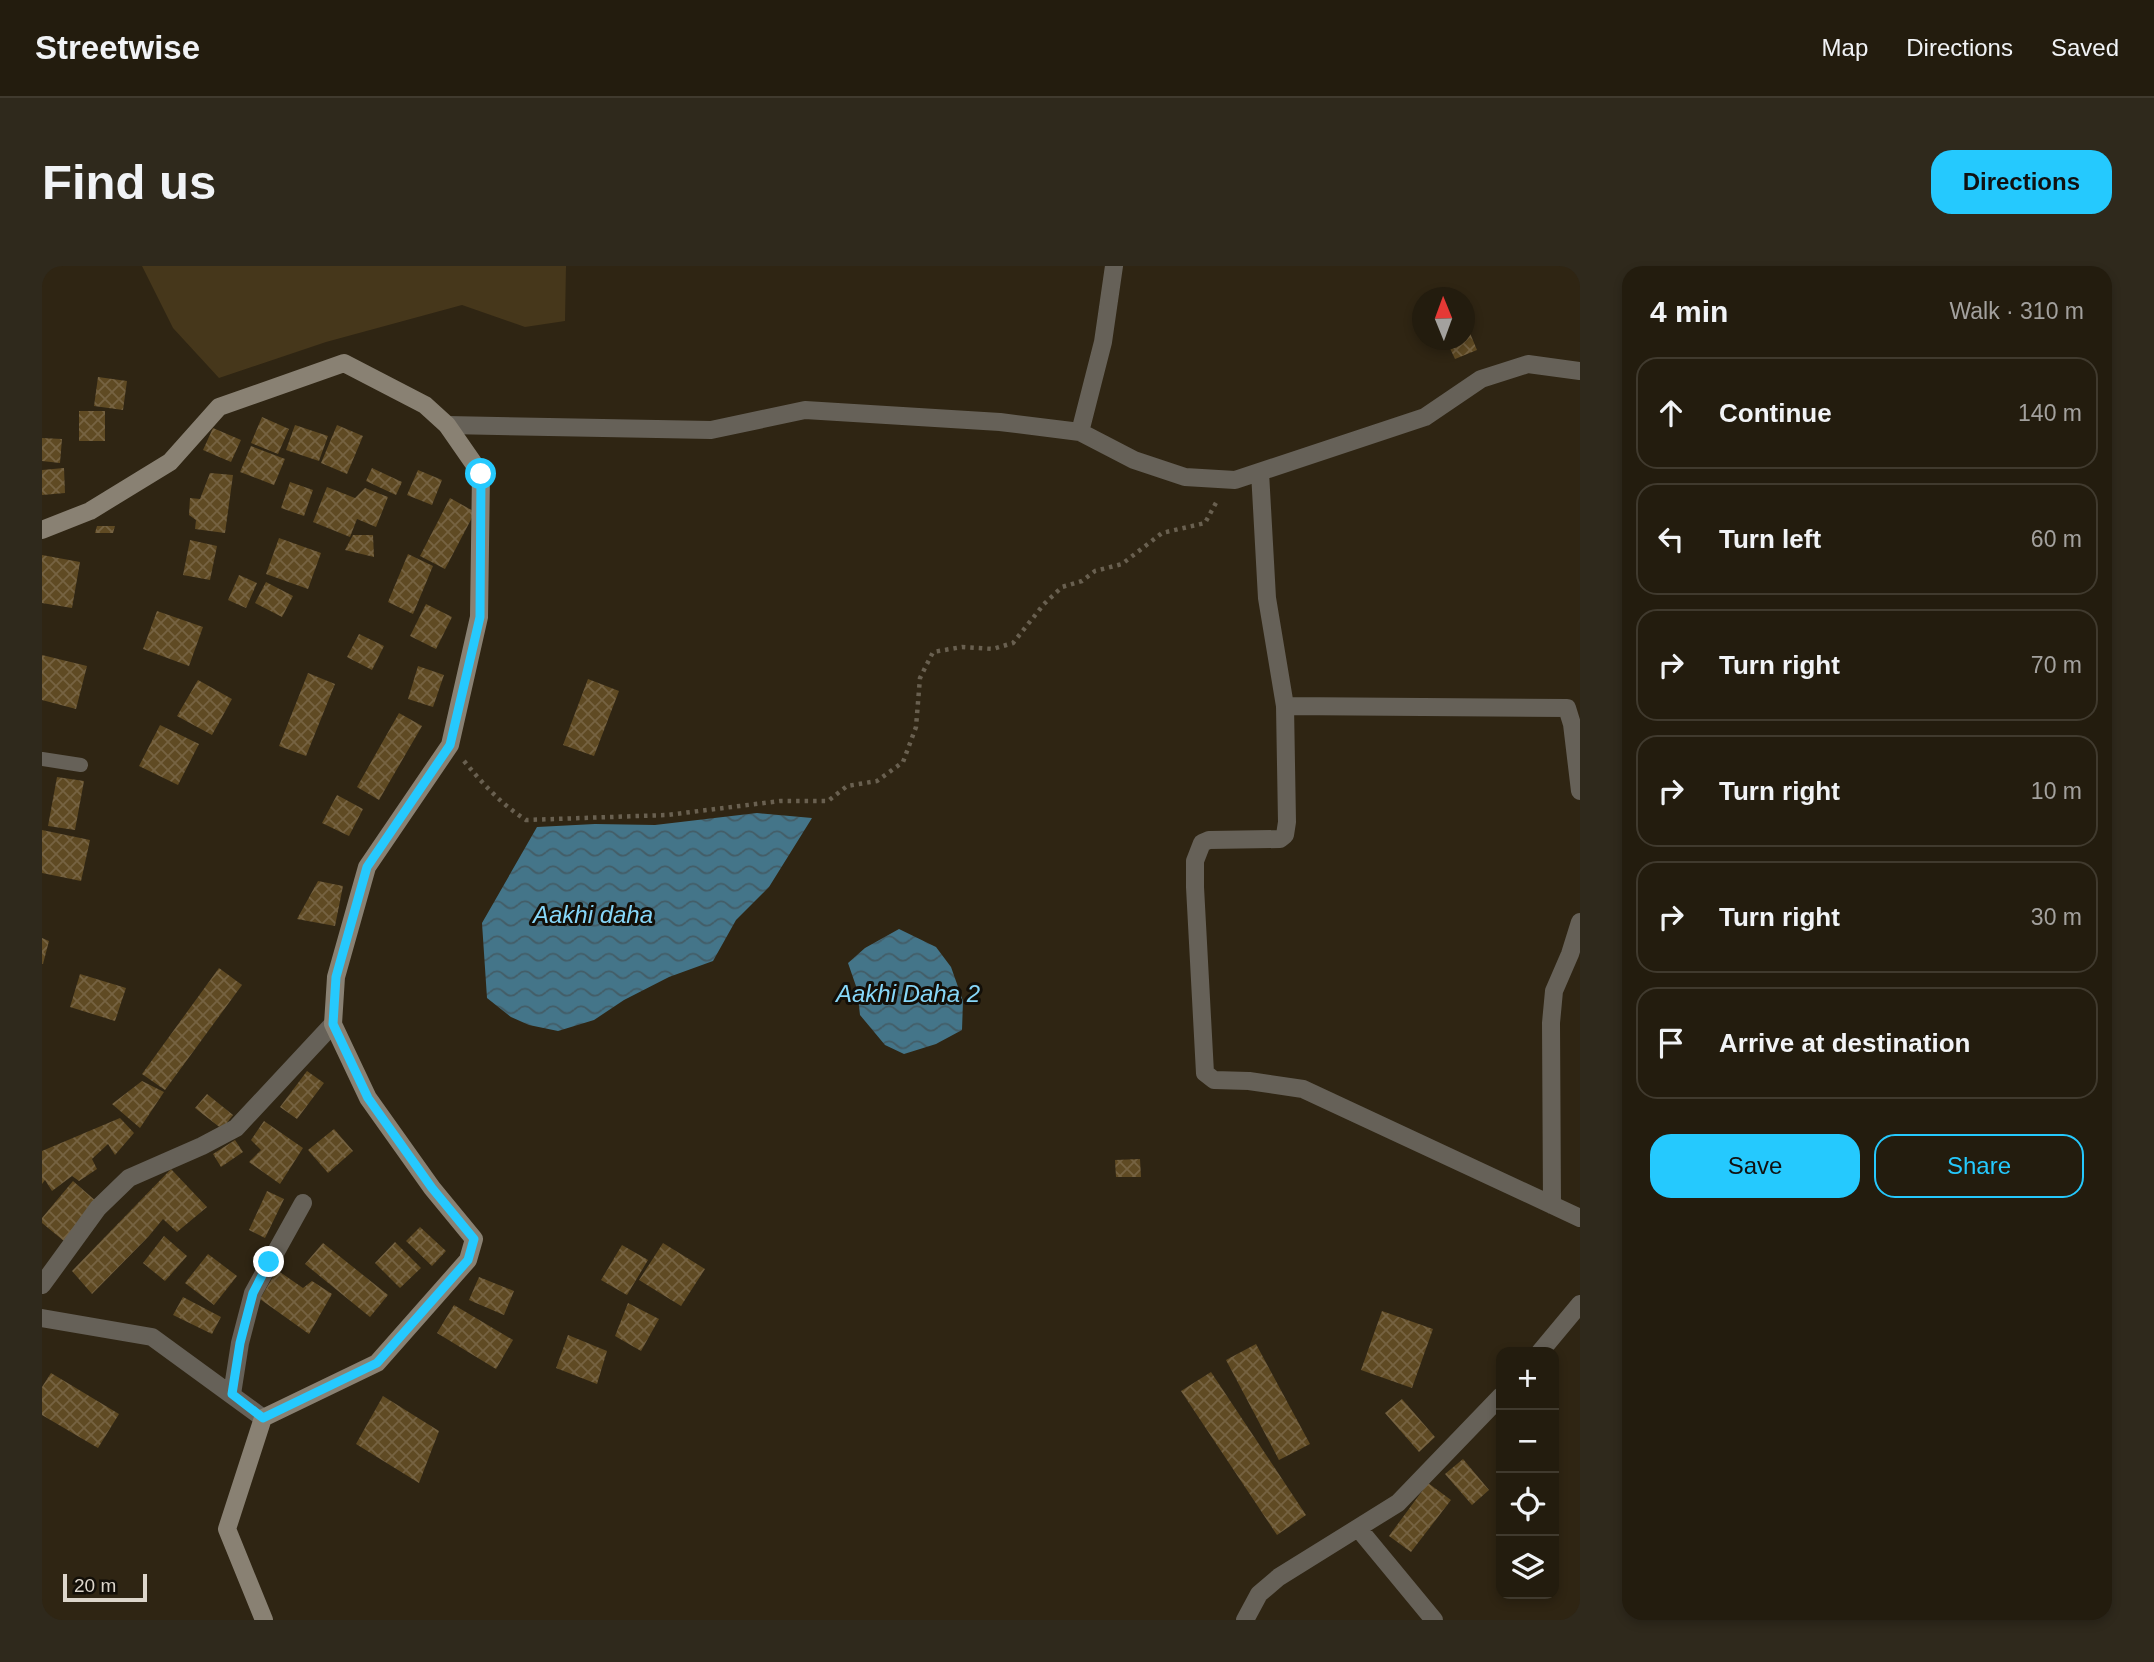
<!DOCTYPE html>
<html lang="en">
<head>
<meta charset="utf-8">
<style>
	body { margin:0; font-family:Helvetica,sans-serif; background:#2f291c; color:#f1f3f6 }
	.controls { position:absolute; right:21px; bottom:21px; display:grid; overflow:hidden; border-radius:14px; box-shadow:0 4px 10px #0003 }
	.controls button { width:63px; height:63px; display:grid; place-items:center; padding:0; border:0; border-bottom:2px solid #403a2e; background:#231c0e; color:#f1f3f6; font:35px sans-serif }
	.compass { position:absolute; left:1370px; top:21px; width:63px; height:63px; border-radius:50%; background:#231c0e; box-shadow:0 4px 10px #0003; rotate:359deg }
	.scale { position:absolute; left:21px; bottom:18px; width:84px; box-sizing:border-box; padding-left:7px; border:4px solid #ddd6cb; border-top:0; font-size:19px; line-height:24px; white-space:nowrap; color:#ddd6cb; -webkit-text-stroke:5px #130f08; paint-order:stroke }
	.stop { position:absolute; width:21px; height:21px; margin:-16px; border:5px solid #25c9fe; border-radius:50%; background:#fff }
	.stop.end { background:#25c9fe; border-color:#fff; box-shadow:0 2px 7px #0008 }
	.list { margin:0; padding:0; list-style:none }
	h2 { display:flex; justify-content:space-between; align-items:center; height:91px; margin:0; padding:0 28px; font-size:30px }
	h2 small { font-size:23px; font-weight:400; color:#a3a19e }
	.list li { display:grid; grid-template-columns:46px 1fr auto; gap:21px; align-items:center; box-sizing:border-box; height:112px; margin:0 14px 14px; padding:0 14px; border:2px solid #403a2e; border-radius:21px }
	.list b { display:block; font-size:26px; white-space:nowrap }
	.list em { font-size:23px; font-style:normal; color:#a3a19e }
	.actions { display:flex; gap:14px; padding:21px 28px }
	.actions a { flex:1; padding:16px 0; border:2px solid #25c9fe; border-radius:21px; text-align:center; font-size:24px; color:#25c9fe }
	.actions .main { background:#25c9fe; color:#111 }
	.icon { flex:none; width:38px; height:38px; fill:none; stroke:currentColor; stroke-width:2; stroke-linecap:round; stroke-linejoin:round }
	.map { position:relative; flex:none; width:1538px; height:1354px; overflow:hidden; border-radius:21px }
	header { display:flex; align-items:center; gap:42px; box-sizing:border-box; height:98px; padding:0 35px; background:#231c0e; border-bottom:2px solid #403a2e }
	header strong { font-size:33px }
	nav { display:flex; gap:38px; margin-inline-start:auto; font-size:24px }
	.intro { display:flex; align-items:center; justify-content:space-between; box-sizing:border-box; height:168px; padding:0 42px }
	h1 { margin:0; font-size:49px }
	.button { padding:18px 32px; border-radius:21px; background:#25c9fe; color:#111; font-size:24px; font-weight:700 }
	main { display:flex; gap:42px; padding:0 42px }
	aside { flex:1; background:#231c0e; border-radius:21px; box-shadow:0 4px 10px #0003 }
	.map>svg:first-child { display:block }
	.grass { fill:#46371b }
	.water { fill:url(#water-waves) }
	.building { fill:url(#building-cross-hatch) }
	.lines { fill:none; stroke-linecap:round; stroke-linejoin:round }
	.path { stroke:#696050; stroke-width:4.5; stroke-dasharray:3.5 5; stroke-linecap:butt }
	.lane { stroke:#666158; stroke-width:14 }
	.street { stroke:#666158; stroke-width:18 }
	.secondary { stroke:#898173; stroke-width:18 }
	.route { stroke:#25c9fe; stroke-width:9 }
	.labels { text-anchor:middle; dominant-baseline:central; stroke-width:6; stroke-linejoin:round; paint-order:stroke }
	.water-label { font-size:24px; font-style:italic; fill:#87d7f9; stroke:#130f08 }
</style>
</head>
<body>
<header>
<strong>Streetwise</strong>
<nav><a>Map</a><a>Directions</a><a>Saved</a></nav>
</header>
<div class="intro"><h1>Find us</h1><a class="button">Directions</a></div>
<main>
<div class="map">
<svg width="1538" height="1354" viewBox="0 0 1538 1354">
	<defs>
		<pattern id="water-waves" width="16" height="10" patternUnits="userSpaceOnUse" patternTransform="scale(1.75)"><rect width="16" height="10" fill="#447589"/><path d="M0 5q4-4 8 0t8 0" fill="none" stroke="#435d67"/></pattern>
		<pattern id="building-cross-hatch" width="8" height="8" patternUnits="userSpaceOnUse" patternTransform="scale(1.75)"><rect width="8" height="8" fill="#5f4a23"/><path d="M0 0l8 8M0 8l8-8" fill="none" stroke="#766342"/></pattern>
	</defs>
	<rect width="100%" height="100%" fill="#2f2513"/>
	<!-- grass -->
	<path class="grass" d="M100,0H524L523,55L483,61L420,39L284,76L177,112L131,62Z"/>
	<!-- water -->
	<path class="water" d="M715,547L770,552L727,621L694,654L671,695L627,711L582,734L552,754L516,765L487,759L469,751L445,732L440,657L495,561L553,558L613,559Z
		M857,663L894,681L909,701L921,735L920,764L894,778L862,788L843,779L818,749L815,723L806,697L823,682Z"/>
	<!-- building -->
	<path class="building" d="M1423,55L1435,84L1413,93L1404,74H1422Z
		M56,111L85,115L81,144L52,140Z
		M37,145H63V175H37Z
		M220,151L247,163L236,188L209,177Z
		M253,159L286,170L277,195L244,184Z
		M295,159L321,170L305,208L279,197Z
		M171,162L199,174L189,196L161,184Z
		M0,172L20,173L18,197L0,195Z
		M209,180L243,193L232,219L198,206Z
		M22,202L23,227L0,229V204Z
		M330,202L360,216L354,229L324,215Z
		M376,204L400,214L390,239L365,229Z
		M168,207L191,209L183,267L153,263L154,254L147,249L148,232L158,233Z
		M248,216L271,224L262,250L239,242Z
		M285,221L313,232L323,222L346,231L334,261L315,253L308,271L271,256Z
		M408,232L433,246L403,303L378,290Z
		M55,260H73L71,267H53Z
		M311,269H331L332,291L303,284Z
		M237,272L279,287L266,323L224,308Z
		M148,274L175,280L168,314L141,309Z
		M366,288L391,300L371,348L346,336Z
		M0,289L38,296L30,342L0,337Z
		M197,309L215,317L204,342L186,334Z
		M224,316L251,330L240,351L213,337Z
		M384,338L410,351L394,383L368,370Z
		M115,345L161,361L147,400L101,383Z
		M317,368L342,380L330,404L305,391Z
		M0,389L45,400L34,443L0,434Z
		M376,400L402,409L391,441L366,433Z
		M266,407L293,418L264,490L237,480Z
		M546,413L577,425L552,490L521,479Z
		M156,414L190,433L170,469L135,450Z
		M357,447L380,460L337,534L315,521Z
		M118,459L157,478L136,519L97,500Z
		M15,511L42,515L33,564L6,560Z
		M295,529L321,543L307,570L280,557Z
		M0,564L48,574L39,615L0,607Z
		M276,615L301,620L293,660L255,653Z
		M0,672L7,675L1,698H0Z
		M177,702L200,719L123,824L100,808Z
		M38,708L84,722L73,755L28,741Z
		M265,805L282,817L255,853L238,841Z
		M100,815L122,826L98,862L70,838Z
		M165,828L191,849L180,863L153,842Z
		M78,852L92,867L73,889L66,878L50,893L55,903L37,915L30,910L10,925L3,914L0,918V885Z
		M222,855L261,882L238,918L207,896L219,884L209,874Z
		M292,863L311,885L286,907L266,884Z
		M193,874L201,886L179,901L171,888Z
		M1098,893L1099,911H1074L1073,894Z
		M129,903L165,941L135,966L121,953L106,971L50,1028L30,1005Z
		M31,915L55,936L22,975L0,957V952Z
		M225,925L242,933L223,972L207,964Z
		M378,961L404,985L390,1000L364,975Z
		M122,970L145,990L123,1015L101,997Z
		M353,976L379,1002L358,1022L333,997Z
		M281,977L346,1029L328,1051L263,998Z
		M621,977L663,1003L639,1040L597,1014Z
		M580,979L606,994L585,1029L559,1014Z
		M166,988L195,1010L172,1039L143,1017Z
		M235,1004L261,1022L270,1015L290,1028L267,1068L218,1033Z
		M437,1011L472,1025L462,1049L427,1034Z
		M141,1031L179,1051L170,1068L131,1049Z
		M586,1037L617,1053L599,1085L573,1070Z
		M412,1039L471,1074L454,1103L395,1067Z
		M1340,1045L1391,1063L1370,1122L1319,1104Z
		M526,1069L565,1085L555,1118L514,1102Z
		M1214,1078L1268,1178L1237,1194L1184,1094Z
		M1169,1106L1264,1249L1235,1269L1139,1125Z
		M9,1107L77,1148L56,1182L0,1149V1121Z
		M341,1130L397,1165L377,1217L314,1178Z
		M1360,1133L1393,1171L1377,1186L1343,1147Z
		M1421,1193L1447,1224L1430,1239L1403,1208Z
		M1386,1217L1409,1234L1369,1286L1347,1270Z"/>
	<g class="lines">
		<!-- path -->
		<path class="path" d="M422,495C441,518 459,538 484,554L625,549L738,535H786L805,520L835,515L861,496L874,461L878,412L891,386L920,381L951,383L971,377L1002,338L1020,321L1040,315L1053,305L1080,298L1120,267L1163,257L1175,235"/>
		<!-- lane -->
		<path class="lane" d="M0,493L39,499"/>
		<!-- street -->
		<path class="street" d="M405,159L669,164L763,144L958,156L1038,166L1092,194L1143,211L1193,214L1383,151L1439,113L1486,98L1538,105
			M1038,166L1061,76L1072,0
			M1218,206L1225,332L1243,440L1245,556L1243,569L1238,573L1167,574L1160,577L1153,595V621L1163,807L1172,814L1207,815L1261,823L1538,952
			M1243,440L1525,442L1530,458L1538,525
			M1510,939L1509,757L1512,725L1528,688L1538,656
			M0,1019L56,942L87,912L160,880L194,862L291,758
			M0,1052L110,1071L221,1152
			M1498,1086L1538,1038
			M190,1128L198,1077L211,1027L261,937
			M1316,1262L1392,1354
			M1203,1354L1217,1328L1237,1311L1356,1237L1459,1130"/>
		<!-- secondary -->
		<path class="secondary" d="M0,264L48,245L128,196L177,141L302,97L383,139L405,159L439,208L437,351L408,479L325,601L294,711L291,758L326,832L390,922L432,973L426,994L335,1097L221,1152L185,1263L222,1354"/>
	</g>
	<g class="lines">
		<!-- route -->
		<path class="route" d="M227,996L211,1027L198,1077L190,1128L221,1152L335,1097L426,994L432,973L390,922L326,832L291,758L294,711L325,601L408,479L438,351L439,208"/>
	</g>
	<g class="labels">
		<!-- water labels -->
		<g class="water-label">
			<text x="551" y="648">Aakhi daha</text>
			<text x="866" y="727">Aakhi Daha 2</text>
		</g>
	</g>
</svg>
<div class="controls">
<button>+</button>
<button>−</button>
<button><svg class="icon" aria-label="locate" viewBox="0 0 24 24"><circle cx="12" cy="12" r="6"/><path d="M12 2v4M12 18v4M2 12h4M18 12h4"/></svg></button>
<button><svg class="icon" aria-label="layers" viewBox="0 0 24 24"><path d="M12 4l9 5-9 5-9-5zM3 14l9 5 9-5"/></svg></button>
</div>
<svg class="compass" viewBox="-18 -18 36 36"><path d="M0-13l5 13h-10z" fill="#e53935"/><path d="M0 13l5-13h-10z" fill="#a3a19e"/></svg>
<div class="scale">20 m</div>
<div class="stop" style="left:439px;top:208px"></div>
<div class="stop end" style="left:227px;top:996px"></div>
</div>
<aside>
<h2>4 min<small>Walk · 310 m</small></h2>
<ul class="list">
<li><svg class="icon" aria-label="ahead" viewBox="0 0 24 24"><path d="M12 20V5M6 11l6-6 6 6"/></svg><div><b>Continue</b></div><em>140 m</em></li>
<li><svg class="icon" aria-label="left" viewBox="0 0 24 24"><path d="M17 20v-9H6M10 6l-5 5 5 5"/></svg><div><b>Turn left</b></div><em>60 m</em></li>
<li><svg class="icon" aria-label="right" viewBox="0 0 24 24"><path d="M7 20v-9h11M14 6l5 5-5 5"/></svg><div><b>Turn right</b></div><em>70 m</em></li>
<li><svg class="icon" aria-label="right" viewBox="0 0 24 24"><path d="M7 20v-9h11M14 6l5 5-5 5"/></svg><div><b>Turn right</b></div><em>10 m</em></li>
<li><svg class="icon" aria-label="right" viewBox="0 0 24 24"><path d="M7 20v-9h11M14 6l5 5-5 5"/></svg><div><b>Turn right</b></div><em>30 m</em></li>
<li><svg class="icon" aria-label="arrive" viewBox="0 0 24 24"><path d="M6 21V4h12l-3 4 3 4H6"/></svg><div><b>Arrive at destination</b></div></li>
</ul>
<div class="actions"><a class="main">Save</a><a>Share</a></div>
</aside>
</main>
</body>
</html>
